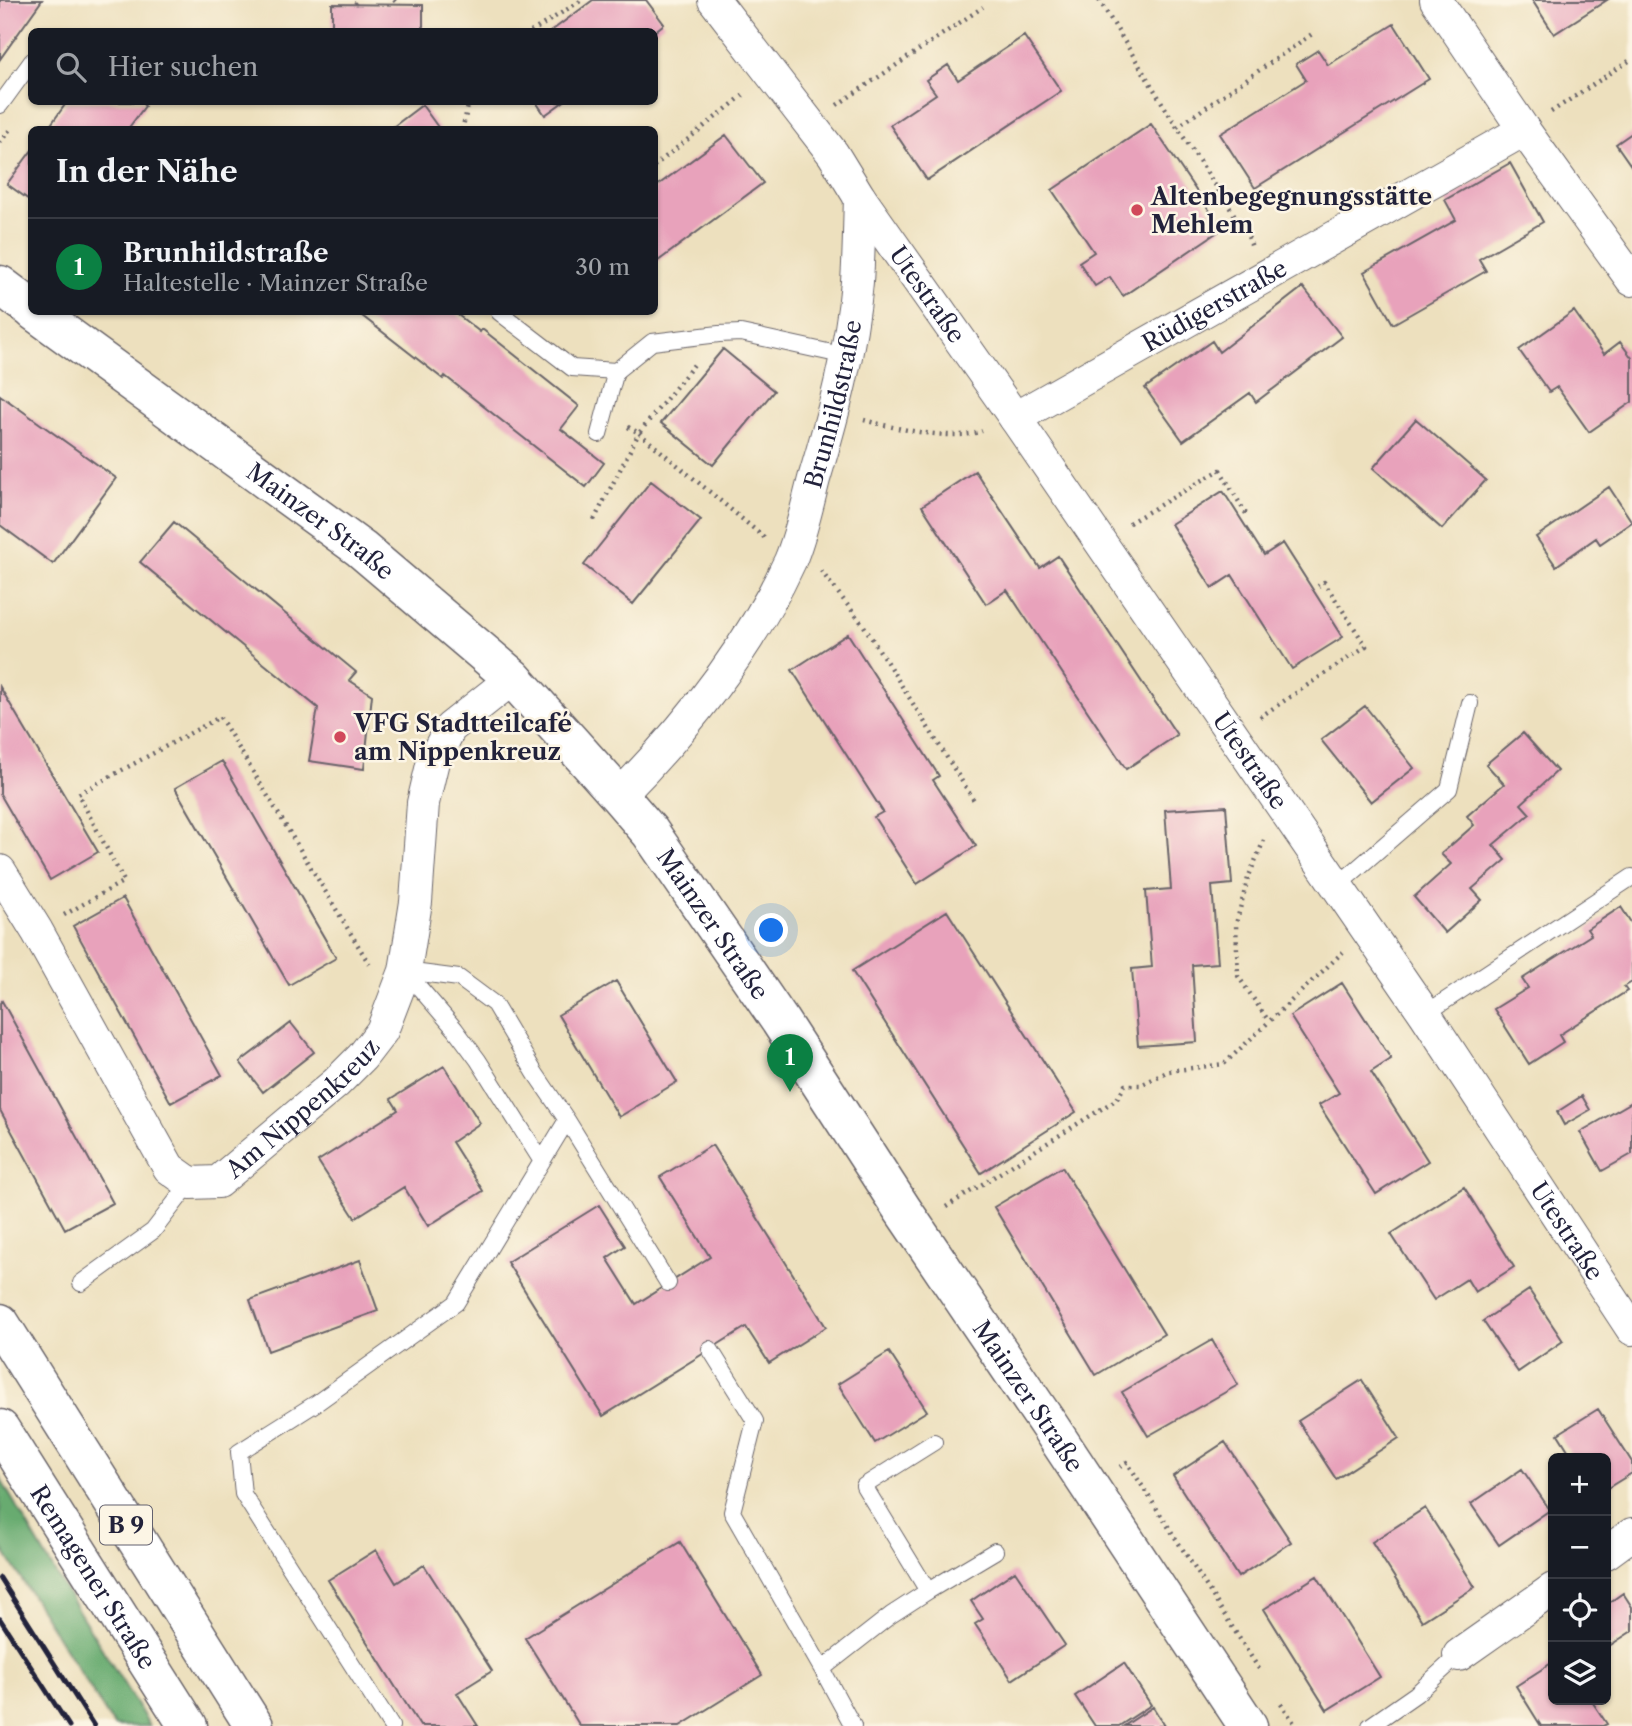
<!DOCTYPE html>
<html lang="de">
<head>
<meta charset="utf-8">
<style>
	body { margin:0; font-family:"Libre Caslon Text",serif; background:#242831; color:#f1f3f6 }
	.controls { position:absolute; right:21px; bottom:21px; display:grid; overflow:hidden; border-radius:10px; box-shadow:0 2px 5px #0004 }
	.controls button { width:63px; height:63px; display:grid; place-items:center; padding:0; border:0; border-bottom:2px solid #363941; background:#171b24; color:#f1f3f6; font:35px sans-serif }
	.you { position:absolute; left:772px; top:931px; width:24px; height:24px; margin:-18px; border:5px solid #fff; border-radius:50%; background:#1a73e8; box-shadow:0 0 0 10px #1a73e833 }
	.badge { display:grid; place-items:center; width:46px; height:46px; border-radius:50%; background:#0b8043; color:#fff; font-size:23px; font-weight:700 }
	.pin { position:absolute; translate:-50% -58px; filter:drop-shadow(0 2px 4px #0008) }
	.pin::after { content:''; position:absolute; top:37px; width:24px; height:21px; background:inherit; clip-path:polygon(0 0,100% 0,50% 100%) }
	.list { margin:0; padding:0; list-style:none }
	h2 { display:flex; justify-content:space-between; align-items:center; height:91px; margin:0; padding:0 28px; font-size:30px }
	h2 small { font-size:23px; font-weight:400; color:#9ea1a6 }
	.list li { display:grid; grid-template-columns:46px 1fr auto; gap:21px; align-items:center; box-sizing:border-box; height:98px; padding:0 28px; border-top:2px solid #363941 }
	.list b { display:block; font-size:26px; white-space:nowrap }
	.list p { margin:0; font-size:23px; white-space:nowrap; color:#9ea1a6 }
	.list em { font-size:23px; font-style:normal; color:#9ea1a6 }
	.icon { flex:none; width:38px; height:38px; fill:none; stroke:currentColor; stroke-width:2; stroke-linecap:round; stroke-linejoin:round }
	.map { position:relative; flex:none; width:1632px; height:1726px; overflow:hidden }
	.search { position:absolute; background:#171b24; box-shadow:0 2px 5px #0004; left:28px; top:28px; width:630px; height:77px; display:flex; align-items:center; gap:18px; box-sizing:border-box; padding:0 24px; border-radius:10px; color:#9ea1a6; font-size:26px }
	.panel { position:absolute; background:#171b24; box-shadow:0 2px 5px #0004; left:28px; top:126px; width:630px; height:189px; border-radius:10px }
	.map>svg:first-child { display:block }
	.forest { fill:#67ab70; stroke:#446656; stroke-width:2 }
	.building { fill:#e8a2bb }
	.lines { fill:none; stroke-linecap:round; stroke-linejoin:round }
	.service-casing { stroke:#696469; stroke-width:18 }
	.minor-casing { stroke:#696469; stroke-width:34 }
	.tertiary-casing { stroke:#696469; stroke-width:41 }
	.primary-casing { stroke:#696469; stroke-width:41 }
	.path { stroke:#696469; stroke-width:4.5; stroke-dasharray:2 5; stroke-linecap:butt }
	.service { stroke:#fff; stroke-width:16 }
	.minor { stroke:#fff; stroke-width:32 }
	.tertiary { stroke:#fff; stroke-width:38 }
	.primary { stroke:#fff; stroke-width:38 }
	.rail { stroke:#22223b; stroke-width:5 }
	.poi-dot { fill:#d1495b; stroke:#fcf5e5; stroke-width:2.5 }
	.labels { text-anchor:middle; dominant-baseline:central; stroke-width:5; stroke-linejoin:round; paint-order:stroke }
	.shield { fill:#fcf5e5; stroke:#63616e; stroke-width:2 }
	.shield-label { font-size:23px; font-weight:bold; fill:#22223b }
	.poi-label { font-size:24px; font-weight:bold; fill:#22223b; stroke:#fcf5e5; text-anchor:start }
	.street-label { font-size:24px; fill:#22223b; stroke:#fcf5e5 }
</style>
</head>
<body>
<div class="map">
<svg width="1632" height="1726" viewBox="0 0 1632 1726">
	<rect width="100%" height="100%" fill="#fcf5e5"/>
	<filter id="ink" filterUnits="userSpaceOnUse"><feTurbulence type="fractalNoise" baseFrequency=".0143" numOctaves="2"/><feDisplacementMap in="SourceGraphic" scale="14" xChannelSelector="R" yChannelSelector="G"/><feConvolveMatrix kernelMatrix="1 2 1 2 8 2 1 2 1" color-interpolation-filters="sRGB"/></filter>
	<filter id="wash" filterUnits="userSpaceOnUse"><feTurbulence type="fractalNoise" baseFrequency=".00686" numOctaves="4" result="noise"/><feDisplacementMap in="SourceGraphic" scale="28" xChannelSelector="R" yChannelSelector="G"/><feGaussianBlur stdDeviation="1.57" result="paint"/><feColorMatrix in="noise" values="0 0 0 0 0 0 0 0 0 0 0 0 0 0 0 0 0 1.4 0 .05"/><feComposite in="paint" operator="in"/></filter>
	<g filter="url(#wash)">
		<rect width="100%" height="100%" fill="#ede0be"/>
		<!-- forest -->
		<path class="forest" d="M0,1478L63,1586L150,1726H114L0,1545Z"/>
		<g id="blocks">
			<!-- building -->
			<path class="building" d="M0,0H42L0,59Z
				M593,0H646L664,24L654,32H550Z
				M1532,0H1607L1554,34Z
				M332,4L423,5V32H332Z
				M1394,24L1429,79L1255,188L1220,134L1306,80L1296,64L1318,50L1328,65Z
				M1024,36L1061,91L927,180L890,125L936,94L926,80L948,65L958,80Z
				M67,102H144L143,104L145,106L127,130H47Z
				M536,102H563L545,115Z
				M422,105L440,130H389Z
				M1151,124L1222,229L1123,296L1110,277L1095,286L1079,262L1094,252L1052,190Z
				M1632,133V167L1616,144Z
				M726,135L763,183L654,264V188Z
				M32,150V202L7,184Z
				M1510,163L1543,222L1479,259L1486,271L1393,324L1364,272L1456,220L1445,200Z
				M1303,287L1342,337L1256,402L1250,393L1183,441L1145,388L1212,341L1219,352Z
				M1574,311L1604,354L1620,342L1632,358V402L1589,432L1557,387L1549,392L1519,350Z
				M357,312H454L480,332L482,329L579,406L561,429L604,463L586,487L445,376L443,379Z
				M723,349L774,391L713,465L661,423Z
				M0,395L116,478L53,564L0,525Z
				M1416,419L1486,480L1442,529L1373,468Z
				M975,471L1040,568L1058,556L1177,735L1126,769L1007,590L986,604L922,506Z
				M651,481L701,520L633,604L584,565Z
				M1609,487L1632,522L1600,544L1596,538L1556,566L1536,537Z
				M1223,491L1264,555L1283,543L1343,637L1292,669L1232,575L1212,588L1171,524Z
				M174,522L356,672L349,680L372,695L364,769L309,761L318,708L140,562Z
				M848,634L939,776L933,780L976,846L917,884L874,817L883,812L792,670Z
				M0,687L98,852L50,880L0,794Z
				M1365,706L1414,768L1371,802L1321,740Z
				M1523,733L1557,771L1521,804L1530,814L1493,845L1506,860L1472,889L1482,900L1445,933L1414,897L1451,864L1441,854L1474,825L1467,816L1504,784L1486,764Z
				M222,761L336,958L289,985L175,788Z
				M1226,806L1232,884L1212,886L1218,963L1192,965L1197,1042L1138,1046L1132,969L1152,967L1146,891L1171,889L1165,810Z
				M123,898L222,1075L171,1103L73,926Z
				M1621,907L1632,924V982L1624,987L1627,991L1559,1035L1563,1042L1529,1064L1494,1009L1528,988L1522,979L1591,935L1587,929Z
				M947,911L1076,1112L981,1173L852,971Z
				M616,981L677,1082L619,1117L558,1015Z
				M1342,983L1391,1059L1371,1072L1428,1161L1376,1194L1319,1105L1339,1093L1290,1016Z
				M2,1001L113,1203L65,1229L0,1110V1003Z
				M291,1023L314,1052L263,1092L240,1062Z
				M444,1066L480,1123L452,1142L483,1191L428,1226L404,1187L355,1218L318,1161L398,1110L391,1099Z
				M1582,1096L1590,1110L1564,1125L1557,1112Z
				M1632,1102V1154L1602,1171L1580,1132Z
				M712,1145L826,1327L769,1363L746,1327L603,1416L507,1262L599,1205L625,1246L607,1258L636,1304L710,1257L660,1177Z
				M1062,1167L1164,1334L1096,1375L994,1207Z
				M1464,1187L1514,1267L1475,1292L1467,1279L1434,1300L1391,1234Z
				M360,1260L378,1311L268,1351L250,1300Z
				M1529,1290L1563,1341L1518,1372L1483,1321Z
				M1212,1340L1238,1385L1148,1436L1122,1392Z
				M889,1352L927,1411L875,1443L838,1384Z
				M1362,1380L1399,1438L1336,1479L1298,1421Z
				M1598,1409L1632,1462V1473L1606,1489V1458H1573L1558,1434Z
				M1225,1442L1291,1542L1238,1577L1173,1476Z
				M1522,1469L1550,1510L1499,1545L1471,1504Z
				M1425,1508L1475,1587L1422,1621L1372,1542Z
				M680,1542L762,1675L680,1726H580L525,1638Z
				M376,1550L396,1583L424,1565L492,1671L457,1693L478,1726H420L328,1580Z
				M1015,1571L1065,1645L1012,1680L975,1624L983,1619L971,1601Z
				M1317,1576L1380,1677L1327,1710L1264,1609Z
				M1623,1593L1632,1607V1631L1606,1648V1605Z
				M1553,1662V1700H1591L1607,1724L1603,1726H1541L1516,1686Z
				M1124,1663L1151,1705L1119,1726H1095L1075,1696Z
				M1153,1707L1165,1726H1124Z"/>
		</g>
	</g>
	<g filter="url(#ink)">
		<use href="#blocks" fill-opacity="0" stroke="#696469" stroke-width="2"/>
		<g class="lines">
			<defs>
				<path id="service" d="M0,105L32,61
					M499,312L572,368L616,371L652,342L719,334L741,333L846,356
					M599,434L616,371
					M1337,886L1449,789L1470,703
					M405,971L455,1029L478,1060L541,1160
					M1425,1014L1632,877
					M567,1120L668,1283
					M81,1283L153,1231L190,1183
					M710,1349L755,1421L732,1512L822,1669
					M928,1591L995,1551
					M391,1726L243,1494L239,1452L318,1402L456,1303L567,1120L535,1073L494,1004L459,978L405,971
					M853,1726L822,1669L891,1615L928,1591L864,1486L934,1442
					M1370,1726L1416,1694L1459,1655"/>
				<g id="minor">
					<path id="s1" d="M714,0L833,154L860,198L1015,418L1425,1014L1632,1329"/>
					<path d="M1436,0L1524,130L1632,280"/>
					<path id="s2" d="M1015,418L1524,130"/>
					<path id="s3" d="M619,796C687,727 749,650 790,561C801,535 807,506 814,479C833,416 851,349 857,282C859,254 859,226 860,198"/>
					<path id="s4" d="M0,871L37,931L169,1168L190,1183L218,1182L336,1083L362,1057L382,1031L405,971L416,902L423,803L433,761L450,728L513,678"/>
					<path d="M1606,1553L1632,1534"/>
					<path d="M1459,1655L1553,1589"/>
				</g>
				<g id="tertiary">
					<path d="M0,285L32,309"/>
					<path id="s5" d="M35,312L361,549L513,678L619,796L650,832L780,1021L902,1209L1050,1427L1248,1726"/>
				</g>
				<g id="primary">
					<path d="M0,1323L254,1726"/>
					<path id="s6" d="M0,1429L188,1726"/>
				</g>
			</defs>
			<!-- service casing -->
			<use href="#service" class="service-casing"/>
			<!-- minor casing -->
			<use href="#minor" class="minor-casing"/>
			<!-- tertiary casing -->
			<use href="#tertiary" class="tertiary-casing"/>
			<!-- primary casing -->
			<use href="#primary" class="primary-casing"/>
			<!-- path -->
			<path class="path" d="M394,0L399,5
				M1099,0L1177,127L1247,234L1252,247
				M355,4L359,0
				M531,32L582,0
				M837,105L983,7
				M1551,112L1632,59
				M1177,127L1312,34
				M462,130L469,102
				M0,143L10,129
				M654,166L745,94
				M864,420C894,428 953,442 982,431
				M628,427L639,433L696,362
				M594,520L639,433L765,538
				M1129,523L1220,470L1248,517
				M821,571L864,626L975,802
				M1260,717L1366,646L1324,582L1318,586
				M1264,840L1248,878L1236,924L1238,976L1268,1020
				M64,915L124,881L78,794L220,717L371,967
				M946,1207L1117,1099L1125,1085H1141L1169,1071L1224,1064L1343,952
				M1120,1467L1127,1462L1261,1672
				M1281,1703L1296,1726"/>
			<!-- service -->
			<use href="#service" class="service"/>
			<!-- minor -->
			<use href="#minor" class="minor"/>
			<!-- tertiary -->
			<use href="#tertiary" class="tertiary"/>
			<!-- primary -->
			<use href="#primary" class="primary"/>
			<!-- rail -->
			<path class="rail" d="M0,1578L94,1726
				M0,1619L69,1726"/>
		</g>
	</g>
	<!-- markers -->
	<g class="poi-dot">
		<circle cx="1137" cy="210" r="7"/>
		<circle cx="340" cy="737" r="7"/>
	</g>
	<g class="labels">
		<!-- shield labels -->
		<rect class="shield" x="100" y="1505.5" width="52" height="39" rx="5"/>
		<g class="shield-label">
			<text x="126" y="1525">B 9</text>
		</g>
		<!-- poi labels -->
		<g class="poi-label">
			<text x="1151" y="196">Altenbegegnungsstätte<tspan x="1151" dy="28">Mehlem</tspan></text>
			<text x="354" y="723">VFG Stadtteilcafé<tspan x="354" dy="28">am Nippenkreuz</tspan></text>
		</g>
		<!-- street labels -->
		<g class="street-label">
			<text stroke="none"><textPath href="#s1" startOffset="364">Utestraße</textPath></text>
			<text stroke="none"><textPath href="#s2" startOffset="229">Rüdigerstraße</textPath></text>
			<text stroke="none"><textPath href="#s3" startOffset="455">Brunhildstraße</textPath></text>
			<text stroke="none"><textPath href="#s5" startOffset="354">Mainzer Straße</textPath></text>
			<text stroke="none"><textPath href="#s1" startOffset="931">Utestraße</textPath></text>
			<text stroke="none"><textPath href="#s5" startOffset="920">Mainzer Straße</textPath></text>
			<text stroke="none"><textPath href="#s4" startOffset="508">Am Nippenkreuz</textPath></text>
			<text stroke="none"><textPath href="#s1" startOffset="1498">Utestraße</textPath></text>
			<text stroke="none"><textPath href="#s5" startOffset="1488">Mainzer Straße</textPath></text>
			<text stroke="none"><textPath href="#s6" startOffset="175">Remagener Straße</textPath></text>
		</g>
	</g>
</svg>
<div class="controls">
<button>+</button>
<button>−</button>
<button><svg class="icon" aria-label="locate" viewBox="0 0 24 24"><circle cx="12" cy="12" r="6"/><path d="M12 2v4M12 18v4M2 12h4M18 12h4"/></svg></button>
<button><svg class="icon" aria-label="layers" viewBox="0 0 24 24"><path d="M12 4l9 5-9 5-9-5zM3 14l9 5 9-5"/></svg></button>
</div>
<div class="you"></div>
<div class="pin badge" style="left:790px;top:1092px">1</div>
<div class="search"><svg class="icon" aria-label="search" viewBox="0 0 24 24"><circle cx="10" cy="10" r="6"/><path d="M15 15l6 6"/></svg>Hier suchen</div>
<section class="panel">
<h2>In der Nähe<small></small></h2>
<ul class="list">
<li><span class="badge">1</span><div><b>Brunhildstraße</b><p>Haltestelle · Mainzer Straße</p></div><em>30 m</em></li>
</ul>
</section>
</div>
</body>
</html>
